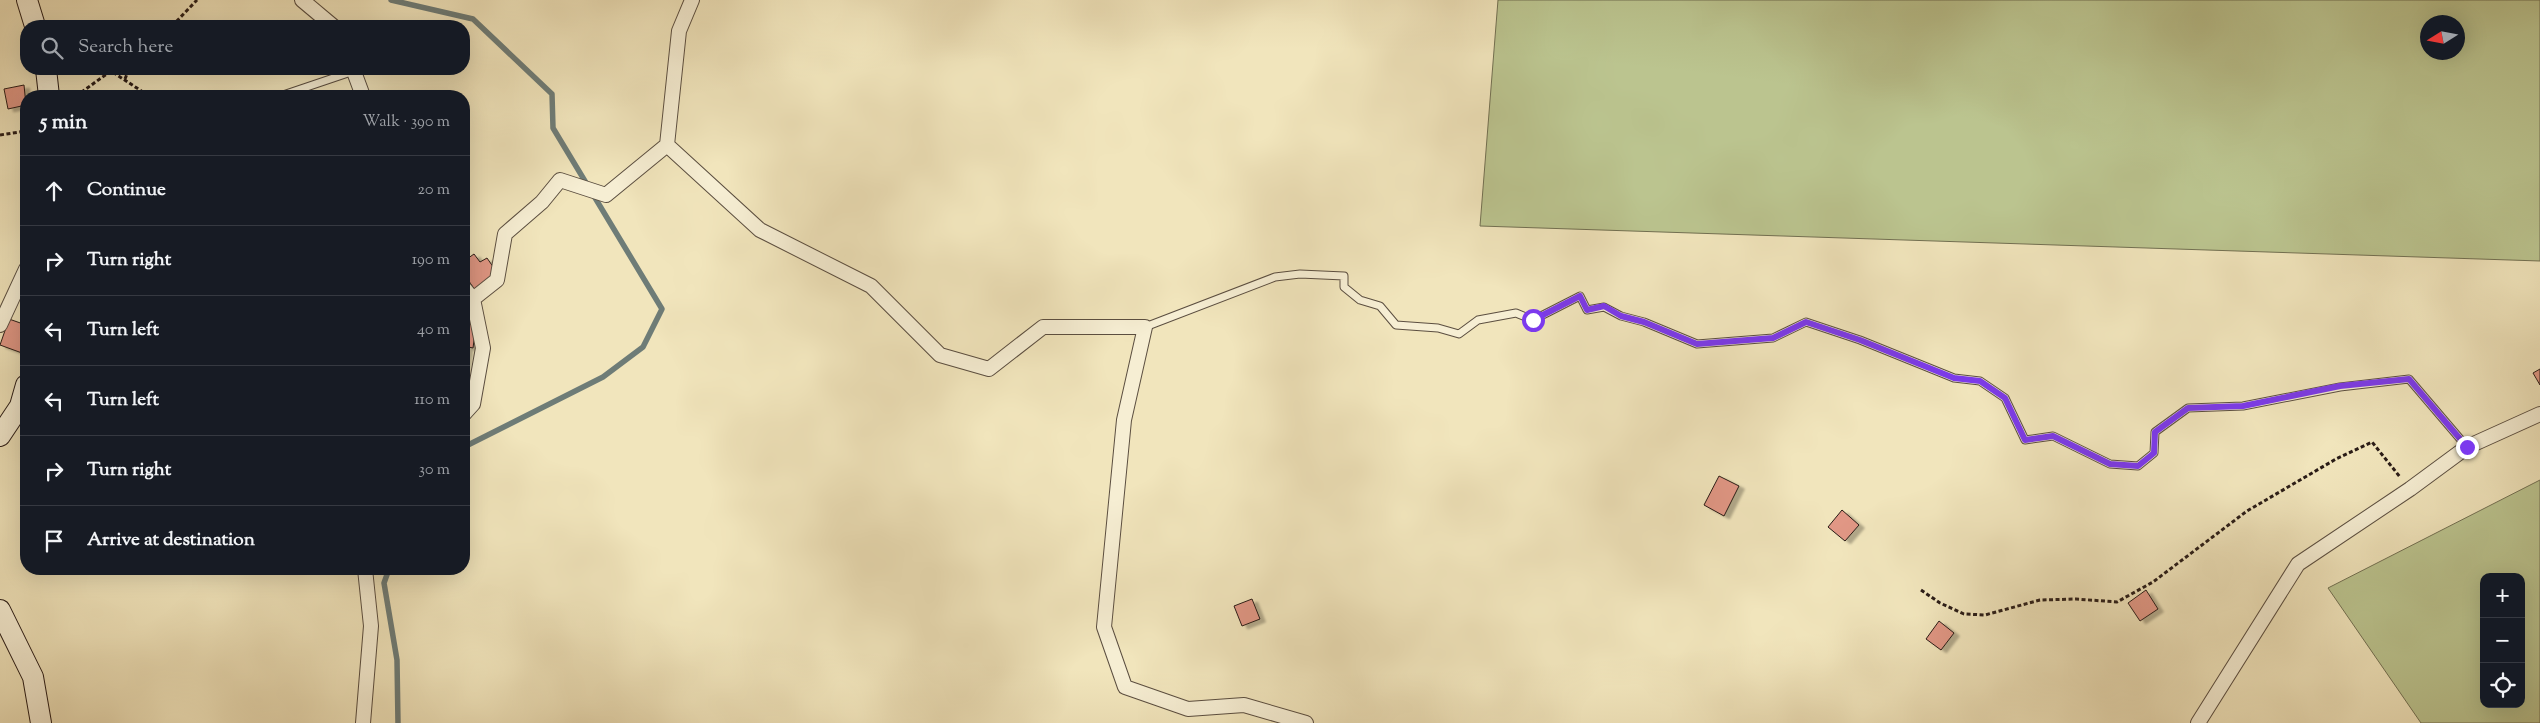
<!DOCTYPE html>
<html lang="en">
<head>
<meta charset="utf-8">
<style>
	body { margin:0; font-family:"Sorts Mill Goudy",serif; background:#20242c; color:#f1f3f6 }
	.controls { position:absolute; right:15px; bottom:15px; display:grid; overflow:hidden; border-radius:10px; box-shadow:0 5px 20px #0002 }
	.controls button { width:45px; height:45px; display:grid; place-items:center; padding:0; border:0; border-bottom:1px solid #363941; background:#171b24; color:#f1f3f6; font:25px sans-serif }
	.compass { position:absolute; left:2420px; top:15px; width:45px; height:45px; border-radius:50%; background:#171b24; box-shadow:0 5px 20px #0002; rotate:259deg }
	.stop { position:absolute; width:15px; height:15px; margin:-11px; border:4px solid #7c3aed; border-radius:50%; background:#fff }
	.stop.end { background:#7c3aed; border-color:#fff; box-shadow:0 1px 5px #0008 }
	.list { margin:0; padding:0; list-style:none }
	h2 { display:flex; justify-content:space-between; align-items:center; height:65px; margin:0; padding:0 20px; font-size:21px }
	h2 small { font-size:16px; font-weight:400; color:#9ea1a6 }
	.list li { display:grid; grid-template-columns:32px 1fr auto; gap:15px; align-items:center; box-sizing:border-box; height:70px; padding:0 20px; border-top:1px solid #363941 }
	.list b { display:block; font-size:19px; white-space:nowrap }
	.list em { font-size:16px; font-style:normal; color:#9ea1a6 }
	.icon { flex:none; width:28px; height:28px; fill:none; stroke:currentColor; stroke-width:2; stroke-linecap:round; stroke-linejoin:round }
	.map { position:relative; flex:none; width:2540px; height:723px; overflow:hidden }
	.search { position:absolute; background:#171b24; box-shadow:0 5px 20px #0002; left:20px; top:20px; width:450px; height:55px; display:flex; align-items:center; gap:12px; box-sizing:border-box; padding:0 18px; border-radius:20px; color:#9ea1a6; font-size:19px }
	.panel { position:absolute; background:#171b24; box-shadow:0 5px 20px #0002; left:20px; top:90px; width:450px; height:485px; border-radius:20px }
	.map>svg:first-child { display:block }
	.green { fill:#bbc48f; stroke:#727052; fill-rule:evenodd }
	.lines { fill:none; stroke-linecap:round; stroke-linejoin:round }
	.stream { stroke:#6e7c77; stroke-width:5.5 }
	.building { fill:#e19785; stroke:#291b16; filter:url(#shadow) }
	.lane-casing { stroke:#5b4e40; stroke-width:9 }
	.street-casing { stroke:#5b4e40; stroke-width:16 }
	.secondary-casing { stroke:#291b16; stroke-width:22 }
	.path { stroke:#291b16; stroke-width:3; stroke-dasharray:4 2.5; stroke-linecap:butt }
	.lane { stroke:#f6eed3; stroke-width:7 }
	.street { stroke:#f6eed3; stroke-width:14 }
	.secondary { stroke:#f6eed3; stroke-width:20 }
	.route { stroke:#7c3aed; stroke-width:6 }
</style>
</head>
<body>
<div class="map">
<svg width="2540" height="723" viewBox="0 0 2540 723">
	<defs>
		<filter id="shadow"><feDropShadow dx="5.5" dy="3" stdDeviation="1" flood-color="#0004"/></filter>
	</defs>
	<rect width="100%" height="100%" fill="#f1e5bc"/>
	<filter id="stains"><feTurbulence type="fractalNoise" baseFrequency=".004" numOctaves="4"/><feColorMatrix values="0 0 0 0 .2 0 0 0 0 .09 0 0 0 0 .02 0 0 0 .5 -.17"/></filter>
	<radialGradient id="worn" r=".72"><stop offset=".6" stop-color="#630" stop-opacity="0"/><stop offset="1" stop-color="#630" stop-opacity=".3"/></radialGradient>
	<!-- green -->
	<path class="green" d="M1498,0H2540V261L1480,226ZM2428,22H2458V52H2428Z
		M2540,480V723H2421L2328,588ZM2484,577H2521V704H2484Z"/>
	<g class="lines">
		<!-- stream -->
		<path class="stream" d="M391,0L473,19L552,94L553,128L662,309L643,347L603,377L464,447
			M389,569L384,583L397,660L398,723"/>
	</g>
	<!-- building -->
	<path class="building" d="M24,85L26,105L8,109L4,89Z
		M474,254L480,262L487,258L498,274L475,290L464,274V261Z
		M9,319L26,325V342L22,353L0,345Z
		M464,323L476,325L473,348L464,346Z
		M464,346L467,347L464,371Z
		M2540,369V385L2533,373Z
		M1719,476L1739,486L1724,516L1704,505Z
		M1842,510L1859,525L1845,541L1828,527Z
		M2146,590L2158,609L2140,621L2128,603Z
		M1252,599L1260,619L1242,626L1234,606Z
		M1939,621L1954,633L1941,650L1926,639Z"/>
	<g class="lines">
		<defs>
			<path id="lane" d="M280,96L354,71
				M1145,327L1275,277L1300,274L1344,276V287L1360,300L1380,306L1396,325L1438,328L1459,334L1478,320L1516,313L1533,320L1580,296L1587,310L1604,307L1621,316L1644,322L1697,344L1773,338L1806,322L1860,340L1954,378L1980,381L2005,398L2025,440L2053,436L2110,464L2138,466L2154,453L2155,432L2188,408L2243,406L2340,387L2409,379L2467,447"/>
			<path id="street" d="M302,0L333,26
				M353,69L363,96
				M667,145L679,31L692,0
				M464,288L473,299L483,348L473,404L464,414
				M473,299L497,280L505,234L542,202L560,180L606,195L667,145L760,230L871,286L940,355L989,369L1043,327H1145L1124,420L1104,627L1125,687L1188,709L1244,705L1306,723
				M0,325L26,269
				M363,723L371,626L365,569
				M2198,723L2298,564L2410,489L2467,447L2540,414"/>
			<path id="secondary" d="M27,0L35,26
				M46,69L49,96
				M0,436L20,406L26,385
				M0,610L33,677L41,723"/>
		</defs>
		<!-- lane casing -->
		<use href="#lane" class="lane-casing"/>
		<!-- street casing -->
		<use href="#street" class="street-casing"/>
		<!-- secondary casing -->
		<use href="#secondary" class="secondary-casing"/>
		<!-- path -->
		<path class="path" d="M172,26L197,0
			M125,79L129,69
			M76,96L111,71L149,96
			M0,135L26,131
			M1921,590L1940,603L1964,614L1985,615L2040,600L2076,599L2117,602L2153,582L2247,511L2336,459L2372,442L2400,477"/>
		<!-- lane -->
		<use href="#lane" class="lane"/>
		<!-- street -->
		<use href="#street" class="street"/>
		<!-- secondary -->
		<use href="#secondary" class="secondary"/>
	</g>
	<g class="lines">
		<!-- route -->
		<path class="route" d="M1533,320L1580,296L1587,310L1604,306L1621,316L1644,322L1697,344L1773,338L1806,322L1860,340L1954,378L1980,381L2005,398L2025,440L2053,436L2110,464L2138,466L2154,453L2155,432L2188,408L2243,406L2340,386L2409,379L2467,447"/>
	</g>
	<rect width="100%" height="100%" filter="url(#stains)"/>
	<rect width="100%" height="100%" fill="url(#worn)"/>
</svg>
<div class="controls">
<button>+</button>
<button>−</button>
<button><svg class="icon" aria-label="locate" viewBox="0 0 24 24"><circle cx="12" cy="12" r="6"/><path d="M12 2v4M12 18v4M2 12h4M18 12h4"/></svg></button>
</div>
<svg class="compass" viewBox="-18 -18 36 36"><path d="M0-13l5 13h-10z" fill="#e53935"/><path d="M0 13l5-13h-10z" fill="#9ea1a6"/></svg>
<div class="stop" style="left:1533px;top:320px"></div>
<div class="stop end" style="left:2467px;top:447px"></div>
<div class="search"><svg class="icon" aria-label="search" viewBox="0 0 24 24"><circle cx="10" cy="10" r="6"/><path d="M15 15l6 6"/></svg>Search here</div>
<section class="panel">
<h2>5 min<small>Walk · 390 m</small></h2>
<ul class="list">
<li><svg class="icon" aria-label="ahead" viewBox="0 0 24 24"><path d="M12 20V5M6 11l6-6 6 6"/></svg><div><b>Continue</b></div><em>20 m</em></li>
<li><svg class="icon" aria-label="right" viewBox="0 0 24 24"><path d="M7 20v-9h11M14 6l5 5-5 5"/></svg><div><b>Turn right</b></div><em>190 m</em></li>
<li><svg class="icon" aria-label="left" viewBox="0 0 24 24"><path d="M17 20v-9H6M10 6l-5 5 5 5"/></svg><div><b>Turn left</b></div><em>40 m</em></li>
<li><svg class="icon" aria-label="left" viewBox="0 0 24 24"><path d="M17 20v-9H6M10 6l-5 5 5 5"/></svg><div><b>Turn left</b></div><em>110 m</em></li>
<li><svg class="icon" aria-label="right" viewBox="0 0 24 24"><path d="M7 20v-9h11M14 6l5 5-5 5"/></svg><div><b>Turn right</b></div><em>30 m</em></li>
<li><svg class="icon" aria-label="arrive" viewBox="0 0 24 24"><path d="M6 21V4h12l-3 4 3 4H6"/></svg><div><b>Arrive at destination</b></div></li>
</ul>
</section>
</div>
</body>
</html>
